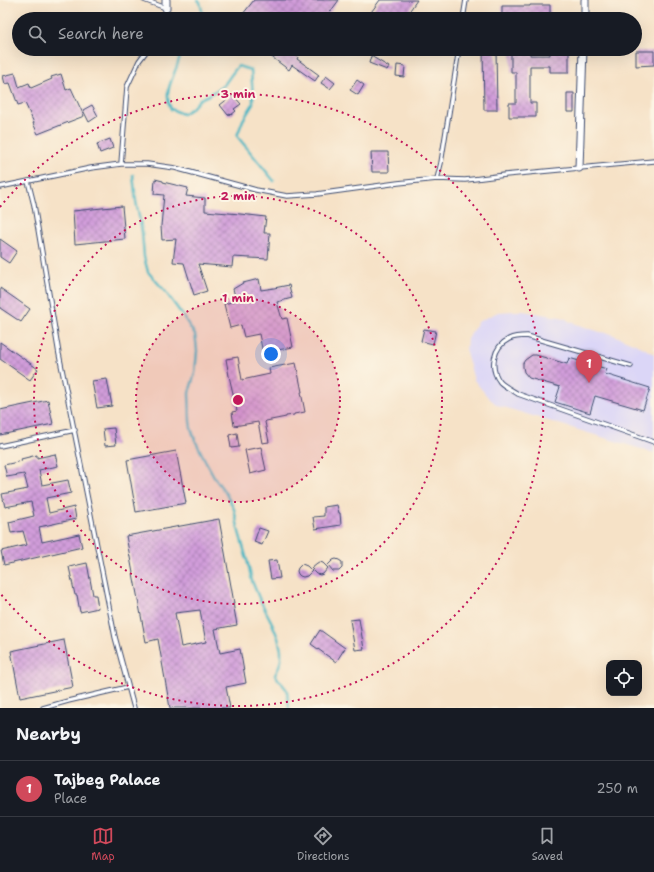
<!DOCTYPE html>
<html lang="en">
<head>
<meta charset="utf-8">
<style>
	body { margin:0; font-family:"Shantell Sans",sans-serif; background:#242831; color:#f1f3f6 }
	.controls { position:absolute; right:12px; bottom:12px; display:grid; overflow:hidden; border-radius:8px; box-shadow:0 4px 16px #0002 }
	.controls button { width:36px; height:36px; display:grid; place-items:center; padding:0; border:0; border-bottom:1px solid #363941; background:#171b24; color:#f1f3f6; font:20px sans-serif }
	.you { position:absolute; left:271px; top:354px; width:14px; height:14px; margin:-10px; border:3px solid #fff; border-radius:50%; background:#1a73e8; box-shadow:0 0 0 6px #1a73e833 }
	.badge { display:grid; place-items:center; width:26px; height:26px; border-radius:50%; background:#d1495b; color:#fff; font-size:13px; font-weight:700 }
	.pin { position:absolute; translate:-50% -33px; filter:drop-shadow(0 1px 2px #0008) }
	.pin::after { content:''; position:absolute; top:21px; width:14px; height:12px; background:inherit; clip-path:polygon(0 0,100% 0,50% 100%) }
	.list { margin:0; padding:0; list-style:none }
	h2 { display:flex; justify-content:space-between; align-items:center; height:52px; margin:0; padding:0 16px; font-size:17px }
	h2 small { font-size:13px; font-weight:400; color:#9ea1a6 }
	.list li { display:grid; grid-template-columns:26px 1fr auto; gap:12px; align-items:center; box-sizing:border-box; height:56px; padding:0 16px; border-top:1px solid #363941 }
	.list b { display:block; font-size:15px; white-space:nowrap }
	.list p { margin:0; font-size:13px; white-space:nowrap; color:#9ea1a6 }
	.list em { font-size:13px; font-style:normal; color:#9ea1a6 }
	.icon { flex:none; width:22px; height:22px; fill:none; stroke:currentColor; stroke-width:2; stroke-linecap:round; stroke-linejoin:round }
	.map { position:relative; flex:none; width:654px; height:708px; overflow:hidden }
	.search { position:absolute; background:#171b24; box-shadow:0 4px 16px #0002; left:12px; right:12px; top:12px; height:44px; display:flex; align-items:center; gap:10px; box-sizing:border-box; padding:0 14px; border-radius:22px; color:#9ea1a6; font-size:15px }
	.sheet { height:108px; background:#171b24 }
	nav { display:flex; justify-content:space-around; align-items:center; box-sizing:border-box; height:56px; border-top:1px solid #363941; background:#171b24; font-size:11px; color:#9ea1a6 }
	nav a { display:grid; justify-items:center; gap:2px }
	nav .on { color:#d1495b }
	.map>svg:first-child { display:block }
	.built { fill:#dbd6f7 }
	.lines { fill:none; stroke-linecap:round; stroke-linejoin:round }
	.stream { stroke:#49b7c4; stroke-width:2.5 }
	.building { fill:url(#building-cross-hatch); fill-rule:evenodd }
	.service-casing { stroke:#3c4a6e; stroke-width:5.5 }
	.minor-casing { stroke:#3c4a6e; stroke-width:9 }
	.service { stroke:#fff; stroke-width:3.5 }
	.minor { stroke:#fff; stroke-width:7 }
	.ring { fill:none; stroke:#c2185b; stroke-width:2; stroke-dasharray:2 4 }
	.centre { fill:#c2185b; stroke:#fcf5e5; stroke-width:2 }
	.ring-label { font-size:12px; text-anchor:middle; font-weight:bold; fill:#c2185b; stroke:#fcf5e5; stroke-width:4; stroke-linejoin:round; paint-order:stroke }
</style>
</head>
<body>
<div class="map">
<svg width="654" height="708" viewBox="0 0 654 708">
	<defs>
		<pattern id="building-cross-hatch" width="8" height="8" patternUnits="userSpaceOnUse"><rect width="8" height="8" fill="#d19dda"/><path d="M0 0l8 8M0 8l8-8" fill="none" stroke="#a980b4"/></pattern>
	</defs>
	<rect width="100%" height="100%" fill="#fcf5e5"/>
	<filter id="ink" filterUnits="userSpaceOnUse"><feTurbulence type="fractalNoise" baseFrequency=".025" numOctaves="2"/><feDisplacementMap in="SourceGraphic" scale="8" xChannelSelector="R" yChannelSelector="G"/><feConvolveMatrix kernelMatrix="1 2 1 2 8 2 1 2 1" color-interpolation-filters="sRGB"/></filter>
	<filter id="wash" filterUnits="userSpaceOnUse"><feTurbulence type="fractalNoise" baseFrequency=".012" numOctaves="4" result="noise"/><feDisplacementMap in="SourceGraphic" scale="16" xChannelSelector="R" yChannelSelector="G"/><feGaussianBlur stdDeviation="0.9" result="paint"/><feColorMatrix in="noise" values="0 0 0 0 0 0 0 0 0 0 0 0 0 0 0 0 0 1.4 0 .05"/><feComposite in="paint" operator="in"/></filter>
	<g filter="url(#wash)">
		<rect width="100%" height="100%" fill="#f6e2c7"/>
		<!-- built -->
		<path class="built" d="M515,311H522L560,317L566,319L570,322L600,332L609,333L642,347L654,354V453L497,405L488,397L474,380L466,352L467,339L478,322L498,312Z"/>
		<g class="lines">
			<!-- stream -->
			<path class="stream" d="M198,0L200,2L204,19
				M182,49C180,56 178,64 175,71C170,85 164,94 171,109L183,114L192,108L200,99L209,95L224,85L231,75L238,66L251,70L253,96V104L243,120L237,136L274,181
				M133,175L136,201L142,232L144,257L148,272L165,291L183,316L195,335L196,341L197,351L195,373L189,393L190,421L191,428L195,440L205,460L216,480L225,492L234,509L239,532L247,560L252,581L259,598L272,623L278,638L281,650V660L278,669L275,675L287,690L289,708"/>
		</g>
		<g id="blocks">
			<!-- building -->
			<path class="building" d="M254,0H339L325,19H239Z
				M380,0H417L404,19H374L369,15Z
				M530,5H550V17L530,16V15L502,16V6H530Z
				M261,49H294L292,52L298,57L297,59L319,75L315,81L292,65L289,70Z
				M483,49H496L497,110H484Z
				M516,49H530V55H550V49H569V72H550V66H530V103H536V117H509V103H516V72H511V50Z
				M636,51H654V65L636,66Z
				M371,56L389,67L387,70L369,63Z
				M397,65L405,66L404,77L396,76Z
				M15,73L19,87L29,83L31,88L52,79L51,77L61,74L66,90L71,88L84,116L38,134L33,123H34L25,103L18,105L10,83L5,84L3,76Z
				M326,76L335,83L330,89L321,83Z
				M357,80L364,85L358,95L350,90Z
				M567,93H574V112H567Z
				M233,95L241,104L234,109L236,111L231,115L230,114L228,115L220,105Z
				M92,105L98,116L89,122L83,110Z
				M110,139L113,148L100,153L97,144Z
				M371,152H388L389,172H372Z
				M155,179L163,181V182L188,188L186,196L205,198V211L240,214L266,217L264,233H270L268,259L233,257L232,267L198,264L207,291L194,295L184,263L173,262L176,239L162,240L161,226L164,195L154,194Z
				M122,206L125,239L75,244L73,211Z
				M0,239L17,251L9,263L0,257Z
				M259,279L261,290L274,288L289,285L292,298L277,302L282,319L287,318L293,347L263,353L259,334L244,337L241,325L230,328L224,304L235,301L234,297L235,296L233,289L243,283Z
				M0,288L30,309L21,322L0,308Z
				M424,329L436,331L433,344L421,341Z
				M0,342L38,369L30,380L0,359Z
				M532,355H536L567,364L569,358L607,369L605,374L650,388L643,410L595,396L590,413L555,402L560,387L529,378L524,372L523,367V363L525,360Z
				M238,357L242,380L270,374L269,368L296,363L302,392H301L305,412L294,414V415L286,416V417L266,421L265,422L269,442L262,443L258,422L234,426L232,412L237,411L229,376L226,359Z
				M107,379L112,406L97,408L92,381Z
				M48,400L53,424L0,435V410Z
				M114,428L116,445L105,446L103,429Z
				M237,433L239,447L231,448L229,435Z
				M261,447L266,470L250,474L245,450Z
				M176,451L186,503L136,512L127,460Z
				M55,454L58,466L39,470L42,485L68,480L71,493L46,498L49,513L74,507L76,519L39,527L42,542L79,534L82,547L4,565L1,551L27,545L23,531L11,533L9,522L34,516L31,502L5,507L2,494L28,489L24,474L7,477L4,465L22,461L21,459L37,455V458Z
				M337,505L339,513H340L341,525L315,529L313,517L324,516V507Z
				M219,519L234,603H233L237,625L215,629L220,653L240,649L246,683L226,687L230,708H170L158,639L146,642L126,536ZM200,610L206,642L181,647L175,613Z
				M259,528L268,531L262,545L254,542Z
				M336,559L339,560L342,562V568L339,571H333L328,565L333,560Z
				M277,560L280,578L271,579L268,561Z
				M320,562L323,563L328,568L323,574L320,575L317,574L311,568L317,563Z
				M87,563L93,595H96L98,608L80,612L77,595H75L69,567Z
				M302,564L307,566L312,571L307,576L303,577L300,576L298,574L297,571L298,568Z
				M359,619L364,649L355,650L350,620Z
				M320,630L345,648L336,662L311,644Z
				M64,640L73,687L20,698L11,651Z"/>
		</g>
	</g>
	<g filter="url(#ink)">
		<use href="#blocks" fill-opacity="0" stroke="#3c4a6e" stroke-width="1"/>
		<g class="lines">
			<defs>
				<path id="service" d="M144,0L166,8L165,19
					M463,19L466,0
					M121,164L127,87L139,61L148,49
					M437,179L465,180L474,179L505,175L654,161
					M28,181L34,205L59,354L115,637L134,708
					M0,187L91,168L121,164H147L175,168L256,190L287,196L317,194L398,183L437,179L441,163L459,49
					M631,366L527,336C521,336 515,336 509,339C493,347 489,368 500,382C505,387 512,390 518,394L654,442
					M0,446L75,430
					M43,708L68,701L128,687"/>
				<path id="minor" d="M166,0V8
					M585,19V0
					M579,168L583,49"/>
			</defs>
			<!-- service casing -->
			<use href="#service" class="service-casing"/>
			<!-- minor casing -->
			<use href="#minor" class="minor-casing"/>
			<!-- service -->
			<use href="#service" class="service"/>
			<!-- minor -->
			<use href="#minor" class="minor"/>
		</g>
	</g>
	<!-- distance rings -->
	<circle cx="238" cy="400" r="102" fill="#c2185b" fill-opacity=".12"/>
	<g class="ring">
		<circle cx="238" cy="400" r="102"/>
		<circle cx="238" cy="400" r="204"/>
		<path d="M0 207A306 306 0 1 1 0 593"/>
	</g>
	<circle cx="238" cy="400" r="6" class="centre"/>
	<g class="ring-label">
		<text x="238" y="98">3 min</text>
		<text x="238" y="200">2 min</text>
		<text x="238" y="302">1 min</text>
	</g>
</svg>
<div class="controls">
<button><svg class="icon" aria-label="locate" viewBox="0 0 24 24"><circle cx="12" cy="12" r="6"/><path d="M12 2v4M12 18v4M2 12h4M18 12h4"/></svg></button>
</div>
<div class="you"></div>
<div class="pin badge" style="left:589px;top:383px">1</div>
<div class="search"><svg class="icon" aria-label="search" viewBox="0 0 24 24"><circle cx="10" cy="10" r="6"/><path d="M15 15l6 6"/></svg>Search here</div>
</div>
<section class="sheet">
<h2>Nearby<small></small></h2>
<ul class="list">
<li><span class="badge">1</span><div><b>Tajbeg Palace</b><p>Place</p></div><em>250 m</em></li>
</ul>
</section>
<nav>
<a class="on"><svg class="icon" aria-label="map" viewBox="0 0 24 24"><path d="M3 6l6-2 6 2 6-2v14l-6 2-6-2-6 2zM9 4v14M15 6v14"/></svg>Map</a>
<a><svg class="icon" aria-label="directions" viewBox="0 0 24 24"><path d="M12 3l9 9-9 9-9-9zM9 14v-3h6M13 9l2 2-2 2"/></svg>Directions</a>
<a><svg class="icon" aria-label="saved" viewBox="0 0 24 24"><path d="M7 4h10v16l-5-4-5 4z"/></svg>Saved</a>
</nav>
</body>
</html>
